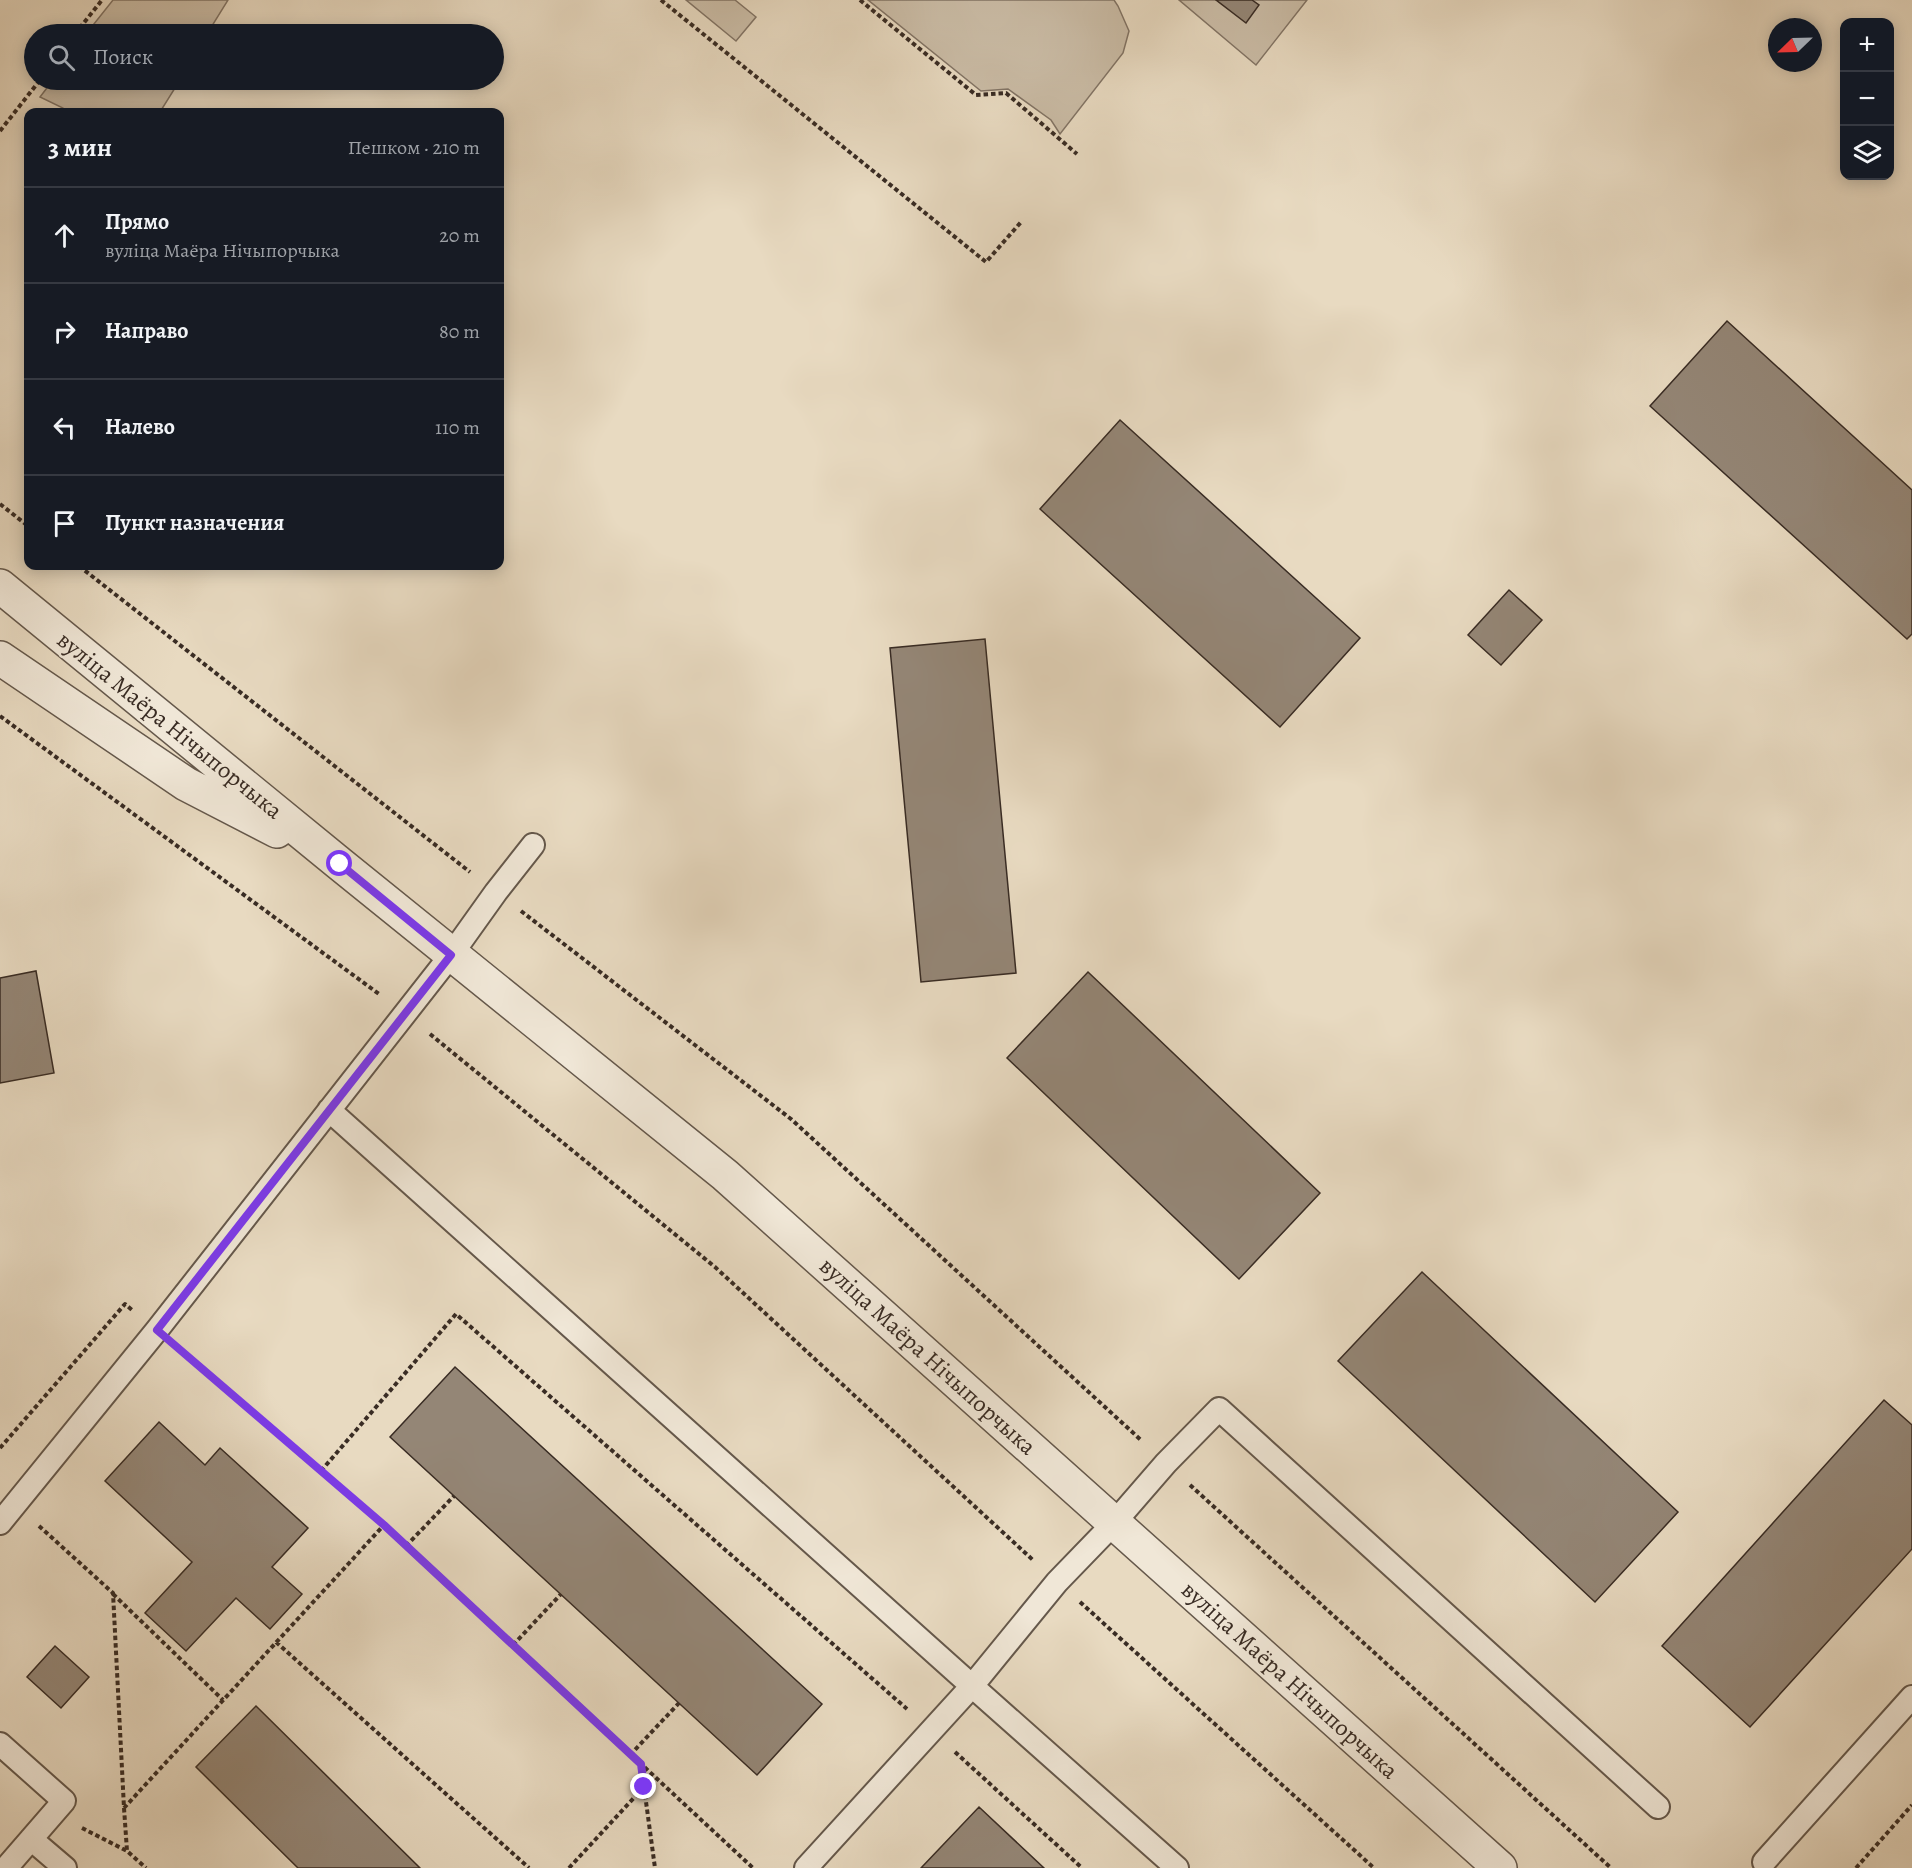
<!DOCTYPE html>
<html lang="ru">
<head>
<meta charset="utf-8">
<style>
	body { margin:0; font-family:Alegreya,serif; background:#20242c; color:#f1f3f6 }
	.controls { position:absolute; right:18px; top:18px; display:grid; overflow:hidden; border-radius:12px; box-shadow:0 3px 15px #0003 }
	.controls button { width:54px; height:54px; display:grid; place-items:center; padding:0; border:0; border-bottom:2px solid #363941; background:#171b24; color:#f1f3f6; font:30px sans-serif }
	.compass { position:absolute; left:1768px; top:18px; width:54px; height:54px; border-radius:50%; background:#171b24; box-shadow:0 3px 15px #0003; rotate:247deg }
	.stop { position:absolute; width:18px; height:18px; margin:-14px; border:4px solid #7c3aed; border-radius:50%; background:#fff }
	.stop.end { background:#7c3aed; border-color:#fff; box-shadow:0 2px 6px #0008 }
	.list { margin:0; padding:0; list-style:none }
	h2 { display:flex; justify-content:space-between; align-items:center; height:78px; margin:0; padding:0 24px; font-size:26px }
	h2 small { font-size:20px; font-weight:400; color:#9ea1a6 }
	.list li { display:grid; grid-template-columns:39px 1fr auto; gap:18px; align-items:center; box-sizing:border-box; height:96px; padding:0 24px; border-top:2px solid #363941 }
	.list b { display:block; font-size:22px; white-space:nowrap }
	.list p { margin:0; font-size:20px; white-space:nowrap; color:#9ea1a6 }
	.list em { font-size:20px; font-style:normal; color:#9ea1a6 }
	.icon { flex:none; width:33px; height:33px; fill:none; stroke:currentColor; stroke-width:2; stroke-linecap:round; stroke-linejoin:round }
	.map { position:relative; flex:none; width:1912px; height:1868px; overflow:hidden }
	.search { position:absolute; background:#171b24; box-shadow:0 3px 15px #0003; left:24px; top:24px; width:480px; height:66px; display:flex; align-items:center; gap:15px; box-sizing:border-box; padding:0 21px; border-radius:33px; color:#9ea1a6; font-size:22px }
	.panel { position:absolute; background:#171b24; box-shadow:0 3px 15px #0003; left:24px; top:108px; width:480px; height:462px; border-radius:12px }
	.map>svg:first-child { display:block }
	.green { fill:#cabca6; stroke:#827465; stroke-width:1.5 }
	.building { fill:#948676; stroke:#392c24; stroke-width:1.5 }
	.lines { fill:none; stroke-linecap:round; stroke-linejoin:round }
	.service-casing { stroke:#65584b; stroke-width:26 }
	.minor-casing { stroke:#65584b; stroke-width:36 }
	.path { stroke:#392c24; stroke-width:4; stroke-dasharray:4.5 3; stroke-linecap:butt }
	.service { stroke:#f0e7d7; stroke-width:22 }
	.minor { stroke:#f0e7d7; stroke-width:33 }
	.route { stroke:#7c3aed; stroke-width:8 }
	.labels { text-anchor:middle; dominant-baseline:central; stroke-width:5; stroke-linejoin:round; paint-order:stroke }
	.street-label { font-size:24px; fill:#392c24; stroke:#f0e7d7 }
</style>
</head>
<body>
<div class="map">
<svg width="1912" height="1868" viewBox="0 0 1912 1868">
	<rect width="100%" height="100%" fill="#e8dac1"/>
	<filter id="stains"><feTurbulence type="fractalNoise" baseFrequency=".00333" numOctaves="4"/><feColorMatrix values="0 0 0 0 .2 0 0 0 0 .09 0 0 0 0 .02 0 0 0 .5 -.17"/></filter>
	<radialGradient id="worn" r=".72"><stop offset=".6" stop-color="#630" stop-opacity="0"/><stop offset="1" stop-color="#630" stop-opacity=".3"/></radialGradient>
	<!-- green -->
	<path class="green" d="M113,0H228L207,34H86Z
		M686,0H735L756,17L736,41Z
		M868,0H1114L1118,6L1129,31L1123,53L1060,134L1051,120L1008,89L981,91Z
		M1179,0H1307L1256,65Z
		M53,80H180L160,112H66L63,108L40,97Z"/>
	<!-- building -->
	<path class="building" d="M1216,0H1252L1259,5L1246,23Z
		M1727,321L1912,490V634L1907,639L1650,406Z
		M1120,420L1360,638L1280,727L1040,509Z
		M1509,590L1542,620L1501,665L1468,635Z
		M985,639L1016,973L921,982L890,648Z
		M36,971L54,1073L0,1083V978Z
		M1088,972L1320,1193L1239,1279L1007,1058Z
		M1422,1272L1678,1512L1595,1602L1338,1361Z
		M455,1367L822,1704L757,1775L390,1437Z
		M1884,1400L1912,1425V1549L1750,1727L1662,1646Z
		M159,1422L205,1465L220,1448L308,1528L272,1567L302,1594L270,1629L236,1598L186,1651L145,1613L192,1562L105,1481Z
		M55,1646L89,1677L61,1708L27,1677Z
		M256,1706L420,1868H298L196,1767Z
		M979,1807L1044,1868H921Z"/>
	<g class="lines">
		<defs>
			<path id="service" d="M329,1110L972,1686L1057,1582L1114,1523L1166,1463L1219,1409L1658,1807
				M0,1523L157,1330L451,955L496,892L533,845
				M0,1744L64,1801L6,1868
				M31,1839L65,1868
				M1764,1862L1912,1697
				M806,1868L972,1686L1177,1868"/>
			<path id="minor" d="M0,586L340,864L725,1175L1500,1868
				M0,658L186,784L277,831"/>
		</defs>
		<!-- service casing -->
		<use href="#service" class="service-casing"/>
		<!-- minor casing -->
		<use href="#minor" class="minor-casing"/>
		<!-- path -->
		<path class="path" d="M661,0L986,262L1022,221
			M860,0L976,95L1006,93L1077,154
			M75,34L102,0
			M0,131L40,80
			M0,504L28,526
			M79,566L470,872
			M0,716L379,994
			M521,911L791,1119L1142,1441
			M430,1034L715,1267L1034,1561
			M182,1351L384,1525L753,1868
			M0,1448L125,1304L132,1310
			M321,1471L456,1314L907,1709
			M1190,1485L1611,1868
			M39,1526L113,1593L124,1808L384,1525
			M406,1546L454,1496
			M113,1594L223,1700
			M1080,1602L1374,1868
			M276,1642L529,1868
			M513,1645L561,1594
			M955,1752L1082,1868
			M630,1755L679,1703
			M641,1765L655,1868
			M124,1808L127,1851L146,1868
			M82,1828L127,1851
			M569,1868L644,1787
			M1856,1868L1912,1805"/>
		<!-- service -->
		<use href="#service" class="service"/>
		<!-- minor -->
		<use href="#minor" class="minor"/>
	</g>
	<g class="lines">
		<!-- route -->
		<path class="route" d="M340,864L451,955L157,1330L384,1525L641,1764L644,1787"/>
	</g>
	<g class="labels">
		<!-- street labels -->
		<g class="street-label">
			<text transform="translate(170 725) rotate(39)">вуліца Маёра Нічыпорчыка</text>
			<text transform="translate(928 1356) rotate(42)">вуліца Маёра Нічыпорчыка</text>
			<text transform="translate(1290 1680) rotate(42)">вуліца Маёра Нічыпорчыка</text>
		</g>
	</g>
	<rect width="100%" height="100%" filter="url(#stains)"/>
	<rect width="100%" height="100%" fill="url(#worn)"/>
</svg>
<div class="controls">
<button>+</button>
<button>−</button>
<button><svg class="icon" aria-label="layers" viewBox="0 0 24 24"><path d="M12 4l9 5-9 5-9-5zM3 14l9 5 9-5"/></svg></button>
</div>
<svg class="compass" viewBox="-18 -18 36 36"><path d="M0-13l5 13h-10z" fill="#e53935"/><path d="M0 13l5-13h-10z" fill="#9ea1a6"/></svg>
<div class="stop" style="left:340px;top:864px"></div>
<div class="stop end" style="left:644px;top:1787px"></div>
<div class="search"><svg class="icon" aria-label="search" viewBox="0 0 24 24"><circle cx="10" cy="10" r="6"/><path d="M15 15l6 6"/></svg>Поиск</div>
<section class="panel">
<h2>3 мин<small>Пешком · 210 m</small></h2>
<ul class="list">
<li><svg class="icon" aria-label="ahead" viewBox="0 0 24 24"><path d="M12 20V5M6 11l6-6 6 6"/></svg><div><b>Прямо</b><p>вуліца Маёра Нічыпорчыка</p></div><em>20 m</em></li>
<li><svg class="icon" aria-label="right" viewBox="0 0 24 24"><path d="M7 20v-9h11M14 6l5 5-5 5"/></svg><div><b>Направо</b></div><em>80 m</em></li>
<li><svg class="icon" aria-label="left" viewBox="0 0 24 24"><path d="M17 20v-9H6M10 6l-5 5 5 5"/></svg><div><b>Налево</b></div><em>110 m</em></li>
<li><svg class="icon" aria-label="arrive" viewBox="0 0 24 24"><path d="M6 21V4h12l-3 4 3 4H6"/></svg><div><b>Пункт назначения</b></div></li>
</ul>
</section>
</div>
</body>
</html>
